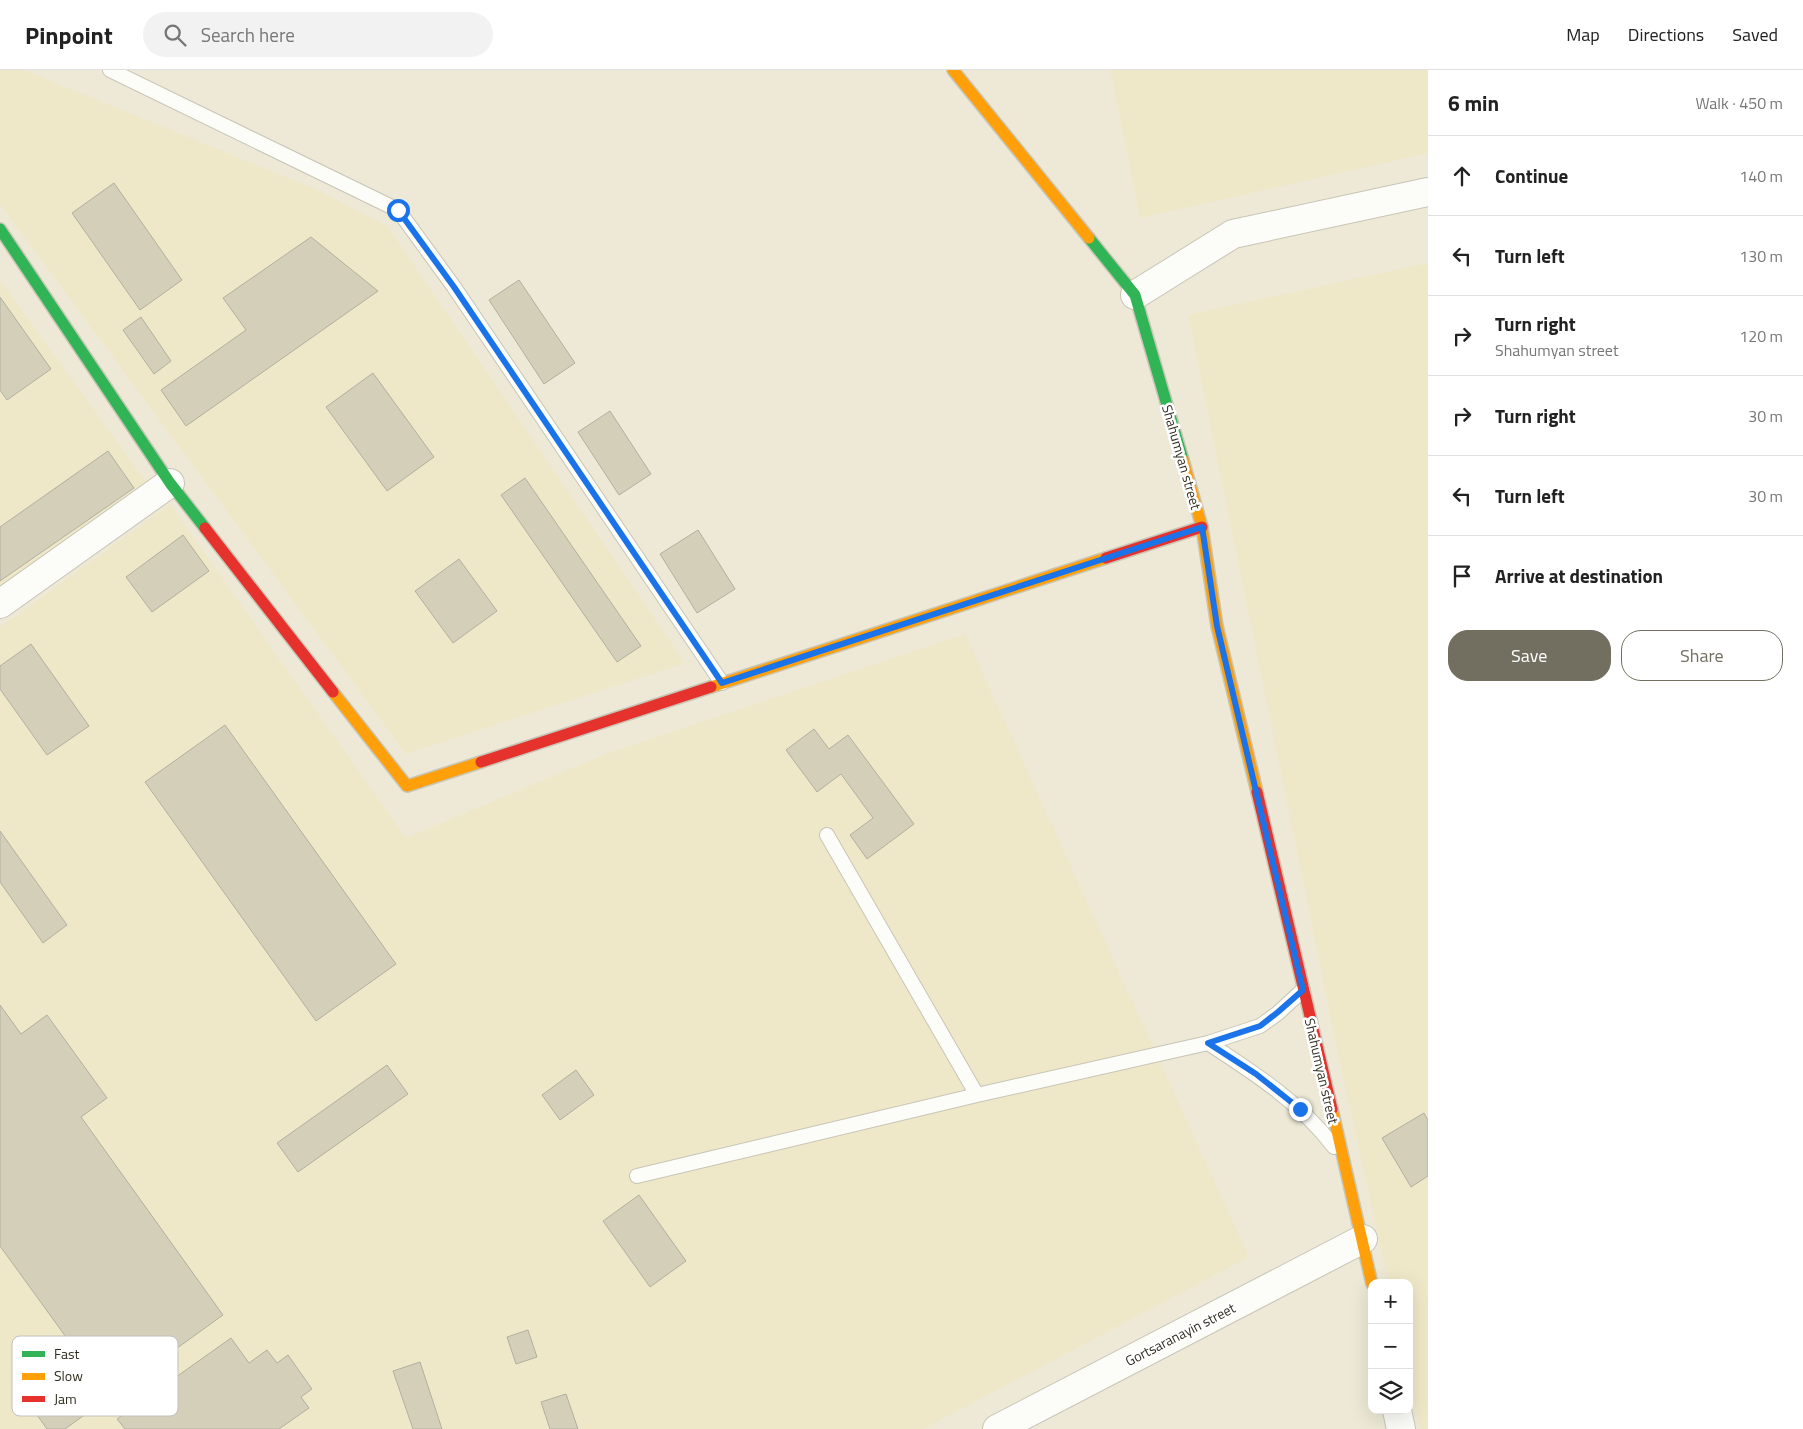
<!DOCTYPE html>
<html lang="en">
<head>
<meta charset="utf-8">
<style>
	body { margin:0; font-family:"Titillium Web",sans-serif; background:#f2f2f2; color:#222 }
	.controls { position:absolute; right:15px; bottom:15px; display:grid; overflow:hidden; border-radius:10px; box-shadow:0 5px 20px #0002 }
	.controls button { width:45px; height:45px; display:grid; place-items:center; padding:0; border:0; border-bottom:1px solid #e0e0e0; background:#fff; color:#222; font:25px sans-serif }
	.stop { position:absolute; width:15px; height:15px; margin:-11px; border:4px solid #1a73e8; border-radius:50%; background:#fff }
	.stop.end { background:#1a73e8; border-color:#fff; box-shadow:0 1px 5px #0008 }
	.list { margin:0; padding:0; list-style:none }
	h2 { display:flex; justify-content:space-between; align-items:center; height:65px; margin:0; padding:0 20px; font-size:21px }
	h2 small { font-size:16px; font-weight:400; color:#767676 }
	.list li { display:grid; grid-template-columns:32px 1fr auto; gap:15px; align-items:center; box-sizing:border-box; height:80px; padding:0 20px; border-top:1px solid #e0e0e0 }
	.list b { display:block; font-size:19px; white-space:nowrap }
	.list p { margin:0; font-size:16px; white-space:nowrap; color:#767676 }
	.list em { font-size:16px; font-style:normal; color:#767676 }
	.actions { display:flex; gap:10px; padding:15px 20px }
	.actions a { flex:1; padding:11px 0; border:1px solid #736f60; border-radius:20px; text-align:center; font-size:18px; color:#736f60 }
	.actions .main { background:#736f60; color:#fff }
	.icon { flex:none; width:28px; height:28px; fill:none; stroke:currentColor; stroke-width:2; stroke-linecap:round; stroke-linejoin:round }
	.map { position:relative; flex:none; width:1428px; height:1359px; overflow:hidden }
	header { display:flex; align-items:center; gap:30px; box-sizing:border-box; height:70px; padding:0 25px; background:#fff; border-bottom:1px solid #e0e0e0 }
	header strong { font-size:24px }
	nav { display:flex; gap:28px; margin-inline-start:auto; font-size:18px }
	.search { width:350px; height:45px; background:#f2f2f2; display:flex; align-items:center; gap:12px; box-sizing:border-box; padding:0 18px; border-radius:28px; color:#767676; font-size:19px }
	main { display:flex }
	aside { flex:1; background:#fff }
	.map>svg:first-child { display:block }
	.built { fill:#efe8c8 }
	.building { fill:#d4cfb8; stroke:#b2afa1 }
	.lines { fill:none; stroke-linecap:round; stroke-linejoin:round }
	.lane-casing { stroke:#c8c5b6; stroke-width:16 }
	.street-casing { stroke:#c8c5b6; stroke-width:30 }
	.fast-casing { stroke:#c8c5b6; stroke-width:14 }
	.slow-casing { stroke:#c8c5b6; stroke-width:14 }
	.jam-casing { stroke:#c8c5b6; stroke-width:14 }
	.lane { stroke:#fcfcf9; stroke-width:14 }
	.street { stroke:#fcfcf9; stroke-width:28 }
	.fast { stroke:#30b455; stroke-width:11 }
	.slow { stroke:#ff9f0a; stroke-width:11 }
	.jam { stroke:#e5322d; stroke-width:11 }
	.route { stroke:#1a73e8; stroke-width:6 }
	.labels { text-anchor:middle; dominant-baseline:central; stroke-width:5; stroke-linejoin:round; paint-order:stroke }
	.street-label { font-size:14px; fill:#312e20; stroke:#fff }
	.key { fill:#fff; stroke:#c1c0bc; stroke-width:1 }
	.key-label { font-size:14px; fill:#312e20 }
</style>
</head>
<body>
<header>
<strong>Pinpoint</strong>
<div class="search"><svg class="icon" aria-label="search" viewBox="0 0 24 24"><circle cx="10" cy="10" r="6"/><path d="M15 15l6 6"/></svg>Search here</div>
<nav><a>Map</a><a>Directions</a><a>Saved</a></nav>
</header>
<main>
<div class="map">
<svg width="1428" height="1359" viewBox="0 0 1428 1359">
	<rect width="100%" height="100%" fill="#ede9d6"/>
	<!-- built -->
	<path class="built" d="M0,0H24L320,121L388,157L685,593L406,684L0,134Z
		M1110,0H1428V83L1140,148Z
		M1428,193V1359H1420L1409,1309V1213H1388L1335,970L1188,245Z
		M0,210L149,416L0,519Z
		M170,434L406,768L606,684L965,564L1249,1187L923,1359H0V557Z"/>
	<!-- building -->
	<path class="building" d="M114,113L182,210L140,240L72,143Z
		M311,167L378,221L186,356L161,320L246,260L223,228Z
		M519,210L575,293L544,314L489,230Z
		M0,227L51,299L7,330L0,320Z
		M141,247L171,291L154,304L123,260Z
		M373,303L434,387L387,421L326,337Z
		M610,341L651,404L619,425L578,362Z
		M108,381L134,418L0,511V457Z
		M525,408L641,576L617,592L501,425Z
		M698,460L735,519L697,543L660,484Z
		M183,465L209,501L152,542L126,507Z
		M459,489L497,541L453,573L415,521Z
		M31,574L89,656L47,685L0,619V596Z
		M225,655L396,894L316,951L145,712Z
		M814,659L829,679L848,665L914,754L867,789L850,765L873,748L841,704L817,722L786,680Z
		M0,761L67,855L43,873L0,812Z
		M0,935L21,964L47,945L107,1028L81,1047L223,1245L65,1359H47L23,1325L79,1285L0,1176Z
		M387,995L408,1024L298,1102L277,1073Z
		M576,1000L594,1025L560,1050L542,1025Z
		M1424,1043L1428,1050V1106L1411,1117L1382,1068Z
		M639,1125L686,1191L650,1217L603,1151Z
		M528,1260L537,1287L516,1294L507,1267Z
		M231,1268L249,1293L267,1280L277,1293L288,1285L312,1319L301,1327L309,1338L279,1359H125L117,1349Z
		M420,1292L442,1359H413L393,1301Z
		M566,1324L578,1359H550L541,1332Z"/>
	<g class="lines">
		<defs>
			<path id="lane" d="M110,0L398,140L454,217L722,613
				M827,765L977,1025
				M1208,973C1254,1003 1301,1033 1334,1077
				M637,1106L977,1025L1208,973L1260,956L1278,943L1303,920"/>
			<path id="street" d="M1135,225L1233,164L1428,122
				M0,534L170,413
				M1397,1340L1401,1359
				M997,1359L1363,1169"/>
			<path id="fast" d="M0,159L170,413L205,458
				M1089,168L1135,225L1183,390"/>
			<path id="slow" d="M953,0L1089,168
				M1183,390L1202,457L1217,556L1257,722
				M711,617L1106,488
				M333,622L407,716L481,692
				M1332,1039L1372,1214"/>
			<path id="jam" d="M205,458L333,622
				M1106,488L1202,457
				M481,692L711,617
				M1257,722L1332,1039"/>
		</defs>
		<!-- lane casing -->
		<use href="#lane" class="lane-casing"/>
		<!-- street casing -->
		<use href="#street" class="street-casing"/>
		<!-- fast casing -->
		<use href="#fast" class="fast-casing"/>
		<!-- slow casing -->
		<use href="#slow" class="slow-casing"/>
		<!-- jam casing -->
		<use href="#jam" class="jam-casing"/>
		<!-- lane -->
		<use href="#lane" class="lane"/>
		<!-- street -->
		<use href="#street" class="street"/>
		<!-- fast -->
		<use href="#fast" class="fast"/>
		<!-- slow -->
		<use href="#slow" class="slow"/>
		<!-- jam -->
		<use href="#jam" class="jam"/>
	</g>
	<g class="lines">
		<!-- route -->
		<path class="route" d="M398,140L454,217L722,613L1202,457L1217,556L1303,920L1278,942L1260,956L1208,973L1256,1004L1300,1039"/>
	</g>
	<g class="labels">
		<!-- street labels -->
		<g class="street-label">
			<text transform="translate(1182 387) rotate(74)">Shahumyan street</text>
			<text transform="translate(1322 1001) rotate(77)">Shahumyan street</text>
			<text transform="translate(1180 1264) rotate(-27)">Gortsaranayin street</text>
		</g>
	</g>
	<!-- legend -->
	<rect x="12" y="1266" width="166" height="80" rx="8" class="key"/>
	<rect x="22" y="1281" width="23" height="6" fill="#30b455"/>
	<rect x="22" y="1303" width="23" height="7" fill="#ff9f0a"/>
	<rect x="22" y="1326" width="23" height="6" fill="#e5322d"/>
	<g class="key-label">
		<text x="54" y="1289">Fast</text>
		<text x="54" y="1311">Slow</text>
		<text x="54" y="1334">Jam</text>
	</g>
</svg>
<div class="controls">
<button>+</button>
<button>−</button>
<button><svg class="icon" aria-label="layers" viewBox="0 0 24 24"><path d="M12 4l9 5-9 5-9-5zM3 14l9 5 9-5"/></svg></button>
</div>
<div class="stop" style="left:398px;top:140px"></div>
<div class="stop end" style="left:1300px;top:1039px"></div>
</div>
<aside>
<h2>6 min<small>Walk · 450 m</small></h2>
<ul class="list">
<li><svg class="icon" aria-label="ahead" viewBox="0 0 24 24"><path d="M12 20V5M6 11l6-6 6 6"/></svg><div><b>Continue</b></div><em>140 m</em></li>
<li><svg class="icon" aria-label="left" viewBox="0 0 24 24"><path d="M17 20v-9H6M10 6l-5 5 5 5"/></svg><div><b>Turn left</b></div><em>130 m</em></li>
<li><svg class="icon" aria-label="right" viewBox="0 0 24 24"><path d="M7 20v-9h11M14 6l5 5-5 5"/></svg><div><b>Turn right</b><p>Shahumyan street</p></div><em>120 m</em></li>
<li><svg class="icon" aria-label="right" viewBox="0 0 24 24"><path d="M7 20v-9h11M14 6l5 5-5 5"/></svg><div><b>Turn right</b></div><em>30 m</em></li>
<li><svg class="icon" aria-label="left" viewBox="0 0 24 24"><path d="M17 20v-9H6M10 6l-5 5 5 5"/></svg><div><b>Turn left</b></div><em>30 m</em></li>
<li><svg class="icon" aria-label="arrive" viewBox="0 0 24 24"><path d="M6 21V4h12l-3 4 3 4H6"/></svg><div><b>Arrive at destination</b></div></li>
</ul>
<div class="actions"><a class="main">Save</a><a>Share</a></div>
</aside>
</main>
</body>
</html>
